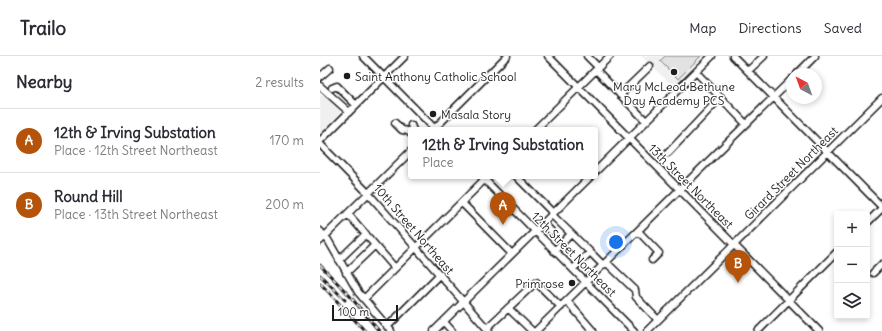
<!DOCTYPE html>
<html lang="en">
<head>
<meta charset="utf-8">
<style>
	body { margin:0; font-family:Delius,sans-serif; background:#f7f7f7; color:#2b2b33 }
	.controls { position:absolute; right:12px; bottom:12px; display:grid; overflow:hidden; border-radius:4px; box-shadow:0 2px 6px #0003 }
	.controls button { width:36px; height:36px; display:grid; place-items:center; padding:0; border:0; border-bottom:1px solid #e1e1e2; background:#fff; color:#2b2b33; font:20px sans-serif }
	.compass { position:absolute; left:466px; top:12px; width:36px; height:36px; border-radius:50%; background:#fff; box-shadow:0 2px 6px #0003; rotate:319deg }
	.scale { position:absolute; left:12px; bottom:10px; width:66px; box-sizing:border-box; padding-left:4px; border:2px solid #1c1c1c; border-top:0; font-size:11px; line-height:14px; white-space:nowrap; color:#1c1c1c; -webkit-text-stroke:3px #fff; paint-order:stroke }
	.you { position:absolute; left:296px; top:186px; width:14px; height:14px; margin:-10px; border:3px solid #fff; border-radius:50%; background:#1a73e8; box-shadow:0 0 0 6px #1a73e833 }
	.badge { display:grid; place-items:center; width:26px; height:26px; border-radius:50%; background:#b45309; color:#fff; font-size:13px; font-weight:700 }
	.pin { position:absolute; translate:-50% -33px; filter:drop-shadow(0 1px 2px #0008) }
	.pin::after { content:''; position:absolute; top:21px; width:14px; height:12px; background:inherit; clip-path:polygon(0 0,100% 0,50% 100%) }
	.popup { position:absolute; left:88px; top:71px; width:190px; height:52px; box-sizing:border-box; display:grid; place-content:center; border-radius:4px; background:#fff; filter:drop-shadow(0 1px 3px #0005); font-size:13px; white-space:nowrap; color:#7c7c81 }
	.popup b { font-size:15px; color:#2b2b33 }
	.popup::after { content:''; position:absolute; left:50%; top:100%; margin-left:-8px; border:8px solid transparent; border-top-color:#fff }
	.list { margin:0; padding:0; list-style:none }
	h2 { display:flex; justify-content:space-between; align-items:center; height:52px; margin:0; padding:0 16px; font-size:17px }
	h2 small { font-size:13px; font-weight:400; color:#7c7c81 }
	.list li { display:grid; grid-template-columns:26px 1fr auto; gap:12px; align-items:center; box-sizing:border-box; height:64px; padding:0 16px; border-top:1px solid #e1e1e2 }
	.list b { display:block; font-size:15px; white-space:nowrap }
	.list p { margin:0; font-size:13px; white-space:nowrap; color:#7c7c81 }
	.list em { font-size:13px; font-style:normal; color:#7c7c81 }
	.icon { flex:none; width:22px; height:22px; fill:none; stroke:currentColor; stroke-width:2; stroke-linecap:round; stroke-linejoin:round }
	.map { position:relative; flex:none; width:562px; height:275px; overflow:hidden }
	header { display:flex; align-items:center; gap:24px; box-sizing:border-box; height:56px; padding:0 20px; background:#fff; border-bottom:1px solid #e1e1e2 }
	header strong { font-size:19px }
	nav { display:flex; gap:22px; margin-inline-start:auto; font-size:14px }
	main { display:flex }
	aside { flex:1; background:#fff }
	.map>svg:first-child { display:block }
	.built { fill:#f0f0f0 }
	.green { fill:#e2e2e2; stroke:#7f7f7f }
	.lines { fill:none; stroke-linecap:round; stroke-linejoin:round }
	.minor-casing { stroke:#1c1c1c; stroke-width:9 }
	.minor { stroke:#fff; stroke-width:6 }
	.rail-casing { stroke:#1c1c1c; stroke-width:3 }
	.rail { stroke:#fff; stroke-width:1.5; stroke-dasharray:4.5; stroke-linecap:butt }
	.poi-dot { fill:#1c1c1c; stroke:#fff; stroke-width:1.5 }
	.labels { text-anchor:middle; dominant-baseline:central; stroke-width:3; stroke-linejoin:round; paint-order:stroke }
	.poi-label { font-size:12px; fill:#1c1c1c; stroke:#fff; text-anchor:start }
	.street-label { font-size:12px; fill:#1c1c1c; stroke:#fff }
</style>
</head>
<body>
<header>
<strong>Trailo</strong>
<nav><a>Map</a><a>Directions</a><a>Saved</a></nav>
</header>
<main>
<aside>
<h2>Nearby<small>2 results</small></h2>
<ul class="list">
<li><span class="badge">A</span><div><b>12th &amp; Irving Substation</b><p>Place · 12th Street Northeast</p></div><em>170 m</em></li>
<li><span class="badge">B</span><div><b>Round Hill</b><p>Place · 13th Street Northeast</p></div><em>200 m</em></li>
</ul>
</aside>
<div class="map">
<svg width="562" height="275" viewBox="0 0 562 275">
	<rect width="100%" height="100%" fill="#fff"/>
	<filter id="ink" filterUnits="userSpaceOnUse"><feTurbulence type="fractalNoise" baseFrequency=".025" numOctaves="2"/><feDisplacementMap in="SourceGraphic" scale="8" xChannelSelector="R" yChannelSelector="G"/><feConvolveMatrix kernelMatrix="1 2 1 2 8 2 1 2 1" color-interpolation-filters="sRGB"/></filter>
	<g filter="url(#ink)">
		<!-- built -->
		<path class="built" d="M321,0H386L355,32Z
			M0,38L3,41L7,38L21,56L0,78Z"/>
		<!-- green -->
		<path class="green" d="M345,0H381L358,23L340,5Z"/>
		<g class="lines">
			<defs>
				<path id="minor" d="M43,0L116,74
					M228,0L499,275
					M267,0L278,11
					M413,0L562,151
					M276,14L326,65
					M428,15L444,0
					M376,16L426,68
					M477,18L495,0
					M0,21L10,12
					M0,30L29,56
					M12,32L17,30L36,49
					M300,39L330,10
					M75,67L82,74L88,75L91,78
					M91,69L93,74
					M113,74L187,0
					M215,74L290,0
					M0,85L85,0
					M0,88L48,137L169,275
					M348,97L401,41
					M275,116L392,0
					M161,120L314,275
					M196,120L233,157
					M142,147L192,198
					M28,158L75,212
					M232,159L270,196L253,213
					M223,167L231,175
					M547,167L562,152
					M0,175L8,184L38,236L71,275
					M318,175L339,197L332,204
					M0,185L91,95
					M234,195L251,178
					M270,196L283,209
					M19,204L46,178
					M286,206L315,234L316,241L338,264
					M26,217L55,189
					M553,217L562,208
					M44,243L168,120
					M247,245L273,275
					M188,252L212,275
					M124,266L132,275
					M68,270L120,218
					M167,272L216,226L241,251
					M114,275L271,120
					M216,275L472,23
					M327,275L562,42
					M438,275L517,196"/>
			</defs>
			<!-- minor casing -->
			<use href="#minor" class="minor-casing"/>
			<!-- minor -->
			<use href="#minor" class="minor"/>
			<defs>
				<path id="rail" d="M0,209L29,239L59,275
					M0,219L25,244
					M0,227L45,275"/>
			</defs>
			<!-- rail casing -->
			<use href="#rail" class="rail-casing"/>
			<!-- rail -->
			<use href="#rail" class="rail"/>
		</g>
	</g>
	<!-- markers -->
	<g class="poi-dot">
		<circle cx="354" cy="16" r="4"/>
		<circle cx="27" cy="20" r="4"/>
		<circle cx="113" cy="58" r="4"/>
		<circle cx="252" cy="227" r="4"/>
	</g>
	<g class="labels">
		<!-- poi labels -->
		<g class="poi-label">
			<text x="35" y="20">Saint Anthony Catholic School</text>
			<text x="354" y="30" text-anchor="middle">Mary McLeod Bethune<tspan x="354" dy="14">Day Academy PCS</tspan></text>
			<text x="121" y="58">Masala Story</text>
			<text x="244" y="227" text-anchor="end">Primrose</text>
		</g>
		<!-- street labels -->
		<g class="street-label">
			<text transform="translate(471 117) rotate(-45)">Girard Street Northeast</text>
			<text transform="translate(371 130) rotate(45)">13th Street Northeast</text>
			<text transform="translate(94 173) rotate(49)">10th Street Northeast</text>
			<text transform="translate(254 198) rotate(45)">12th Street Northeast</text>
		</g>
	</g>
</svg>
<div class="controls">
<button>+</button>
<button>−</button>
<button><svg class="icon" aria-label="layers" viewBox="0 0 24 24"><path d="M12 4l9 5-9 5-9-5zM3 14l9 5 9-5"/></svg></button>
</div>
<svg class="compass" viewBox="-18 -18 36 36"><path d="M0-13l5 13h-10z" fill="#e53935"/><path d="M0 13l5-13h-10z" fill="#7c7c81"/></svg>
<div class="scale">100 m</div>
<div class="you"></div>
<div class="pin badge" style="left:183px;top:169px">A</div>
<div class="popup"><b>12th &amp; Irving Substation</b>Place</div>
<div class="pin badge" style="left:418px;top:227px">B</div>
</div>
</main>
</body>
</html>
